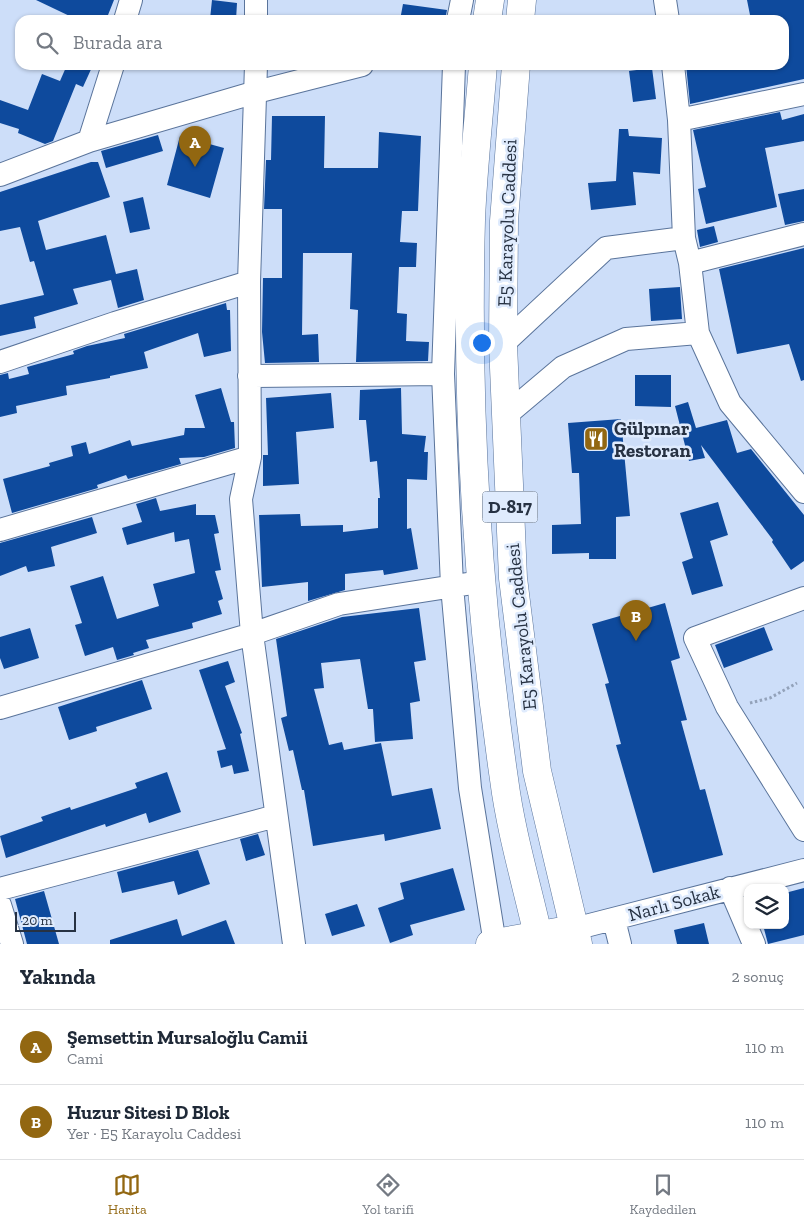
<!DOCTYPE html>
<html lang="tr">
<head>
<meta charset="utf-8">
<style>
	body { margin:0; font-family:"Zilla Slab",serif; background:#f2f2f3; color:#1f2937 }
	.controls { position:absolute; right:15px; bottom:15px; display:grid; overflow:hidden; border-radius:10px; box-shadow:0 1px 4px #0004 }
	.controls button { width:45px; height:45px; display:grid; place-items:center; padding:0; border:0; border-bottom:1px solid #e0e1e3; background:#fff; color:#1f2937; font:25px sans-serif }
	.scale { position:absolute; left:15px; bottom:12px; width:61px; box-sizing:border-box; padding-left:5px; border:2px solid #273243; border-top:0; font-size:14px; line-height:18px; white-space:nowrap; color:#273243; -webkit-text-stroke:4px #dfebfd; paint-order:stroke }
	.you { position:absolute; left:481px; top:342px; width:18px; height:18px; margin:-12px; border:4px solid #fff; border-radius:50%; background:#1a73e8; box-shadow:0 0 0 8px #1a73e833 }
	.badge { display:grid; place-items:center; width:32px; height:32px; border-radius:50%; background:#926711; color:#fff; font-size:16px; font-weight:700 }
	.pin { position:absolute; translate:-50% -41px; filter:drop-shadow(0 1px 2px #0008) }
	.pin::after { content:''; position:absolute; top:26px; width:18px; height:15px; background:inherit; clip-path:polygon(0 0,100% 0,50% 100%) }
	.list { margin:0; padding:0; list-style:none }
	h2 { display:flex; justify-content:space-between; align-items:center; height:65px; margin:0; padding:0 20px; font-size:21px }
	h2 small { font-size:16px; font-weight:400; color:#747a83 }
	.list li { display:grid; grid-template-columns:32px 1fr auto; gap:15px; align-items:center; box-sizing:border-box; height:75px; padding:0 20px; border-top:1px solid #e0e1e3 }
	.list b { display:block; font-size:19px; white-space:nowrap }
	.list p { margin:0; font-size:16px; white-space:nowrap; color:#747a83 }
	.list em { font-size:16px; font-style:normal; color:#747a83 }
	.icon { flex:none; width:28px; height:28px; fill:none; stroke:currentColor; stroke-width:2; stroke-linecap:round; stroke-linejoin:round }
	.map { position:relative; flex:none; width:804px; height:944px; overflow:hidden }
	.search { position:absolute; background:#fff; box-shadow:0 1px 4px #0004; left:15px; right:15px; top:15px; height:55px; display:flex; align-items:center; gap:12px; box-sizing:border-box; padding:0 18px; border-radius:15px; color:#747a83; font-size:19px }
	.sheet { height:215px; background:#fff }
	nav { display:flex; justify-content:space-around; align-items:center; box-sizing:border-box; height:70px; border-top:1px solid #e0e1e3; background:#fff; font-size:14px; color:#747a83 }
	nav a { display:grid; justify-items:center; gap:2px }
	nav .on { color:#926711 }
	.map>svg:first-child { display:block }
	.building { fill:#0e4a9d }
	.lines { fill:none; stroke-linecap:round; stroke-linejoin:round }
	.street-casing { stroke:#5a749b; stroke-width:24 }
	.secondary-casing { stroke:#5a749b; stroke-width:29 }
	.highway-casing { stroke:#5a749b; stroke-width:29 }
	.path { stroke:#93a2ba; stroke-width:3; stroke-dasharray:2.5 2.5; stroke-linecap:butt }
	.street { stroke:#fff; stroke-width:22 }
	.secondary { stroke:#fff; stroke-width:28 }
	.highway { stroke:#fff; stroke-width:28 }
	.labels { text-anchor:middle; dominant-baseline:central; stroke-width:5; stroke-linejoin:round; paint-order:stroke }
	.shield { fill:#dfebfd; stroke:#5e6a7b; stroke-width:1 }
	.shield-label { font-size:18px; font-weight:bold; fill:#273243 }
	.street-label { font-size:19px; fill:#273243; stroke:#dfebfd }
	.poi-label { font-size:19px; font-weight:bold; fill:#273243; stroke:#dfebfd; text-anchor:start }
</style>
</head>
<body>
<div class="map">
<svg width="804" height="944" viewBox="0 0 804 944">
	<rect width="100%" height="100%" fill="#cddef9"/>
	<!-- building -->
	<path class="building" d="M36,0H114L106,20H78Z
		M212,0L237,3L236,20L210,19Z
		M747,0H804V79L690,104L686,65H784V20H751Z
		M403,4L447,10L445,20H400Z
		M67,65H93L83,87L76,84L53,141L45,144L18,133L19,129L0,123V100L28,110L42,74L60,81Z
		M652,68L656,99L633,102L629,71Z
		M780,112L782,120L804,114V141L765,148L777,207L706,224L698,189L706,187L693,130Z
		M272,116H325L324,168H378L379,132L421,136L418,211H402L400,242L417,243L416,267H399L397,313L407,314L406,341L429,342L428,361L356,362L358,310L350,309L352,253H303L302,335L318,334L319,362L265,363L262,332L263,278H282V209H264L266,160H271Z
		M619,129H628L629,136L662,138L660,174L633,172L636,205L591,210L588,183L616,181Z
		M158,135L163,151L106,168L101,151Z
		M180,136L224,148L210,198L167,185Z
		M91,162H98L110,197L38,221L46,250L106,235L116,274L137,269L144,300L118,308L111,280L73,289L78,304L34,317L36,328L0,336V305L44,295L34,261L30,262L20,227L0,231V192Z
		M804,189V221L785,225L778,194Z
		M143,197L150,229L130,233L123,202Z
		M714,226L718,242L700,247L697,230Z
		M804,248V380L801,381L789,344L737,354L719,269Z
		M680,287L682,319L651,321L649,289Z
		M226,303L227,310H230L231,351L204,357L198,333L144,352L148,368L110,376V378L66,386L67,395L16,406L17,413L0,417V375L8,373L9,379L29,374L27,367L74,354L73,351L87,346L125,338L124,334Z
		M635,375H671V407L635,406Z
		M221,388L231,422H234L235,448L204,457L179,458L181,464L128,479L126,475L97,485L98,488L12,513L3,479L50,466L49,463L73,456L71,446L86,442L89,454L130,440L132,446L184,435L185,428H205L195,395Z
		M401,388L402,434L426,436L424,452H428L427,480L407,479V529L411,528L418,569L384,575L383,570L345,574V590L308,601V582L262,587L259,515L300,514L301,526L343,525V532L378,528V498H380L377,461L370,462L366,420H359L360,390Z
		M331,393L334,428L296,432L299,484L263,486V455H268L266,398Z
		M688,402L696,428L727,420L737,453L751,449L804,515V561L791,570L772,542L773,540L701,445L705,458L689,461L675,406Z
		M621,419L630,516L616,517V559H589V553L552,554V525L581,524L579,473H572L568,423Z
		M156,498L160,511L196,504V515H215L219,533L214,534L221,570L215,571L223,599L218,601L222,614L192,623L193,628L146,640L149,648L133,653L134,655L117,660L113,647L85,656L75,625L82,623L70,586L103,576L117,619L159,606L153,584L195,573L189,539L175,542L174,532L127,545L122,528L142,522L136,504Z
		M718,502L728,535L710,541L723,586L692,595L682,562L693,558L680,513Z
		M92,517L97,533L51,547L55,566L28,572L26,566L0,576V543Z
		M665,603L680,658L671,661L687,720L681,721L700,790L705,789L723,855L653,873L616,745L621,744L605,684L609,683L592,624Z
		M419,608L426,660L414,662L420,701L410,703L413,739L375,742L373,709H368L360,659L321,663L324,688L314,689L329,745L342,742L344,750L381,743L392,796L432,788L441,829L385,841L384,834L313,846L304,790H302L293,750L289,751L281,718L287,716L276,639L342,617Z
		M764,627L773,650L724,668L715,645Z
		M30,628L39,658L4,669L0,658V637Z
		M228,661L235,682L225,686L242,733L240,734L249,771L234,774L232,765L221,768L217,751L226,749L199,670Z
		M142,680L152,709L96,727L97,731L69,740L58,707Z
		M167,772L181,812L149,823L146,813L106,827L105,824L6,858L0,836L43,821L41,817L70,807L71,810L137,788L135,783Z
		M258,834L265,855L246,861L240,839Z
		M198,850L210,884L178,895L174,881L122,893L117,872Z
		M453,868L465,910L410,925L413,935L390,943L378,908L404,899L400,883Z
		M804,888V935L768,944L763,925H785V893Z
		M44,891L59,944H27L15,899Z
		M357,904L365,926L332,936L325,914Z
		M177,919L182,936L226,920L235,944H110V940Z
		M704,923L709,944H677L674,930Z"/>
	<g class="lines">
		<defs>
			<path id="street" d="M665,0L668,20
				M125,20L131,0
				M256,20V0
				M458,20L462,0
				M256,65L249,282L250,457L241,499L252,634L294,944
				M454,65L443,374L452,586L470,788L495,944
				M673,65L679,120L684,238L690,263L698,333L730,403L804,492
				M679,120L804,94
				M89,141L113,65
				M0,175L89,141L256,92L362,65
				M690,263L804,234
				M503,344L606,248L684,238
				M0,362L115,323L249,282
				M249,376L443,374
				M506,415L563,367L626,339L698,333
				M0,530L250,457
				M804,598L695,638L727,707L804,830
				M0,708L252,634L339,604L467,584
				M730,888L754,944
				M0,889L276,816
				M0,905L12,944
				M614,920L620,944
				M574,929L804,870"/>
			<path id="secondary" d="M490,944L574,929"/>
			<path id="highway" d="M487,20L490,0
				M520,20L522,0
				M483,65C479,117 473,169 471,220C466,407 477,594 504,779C511,834 528,889 540,944
				M516,65L504,221L503,344L513,578L537,771L578,944"/>
		</defs>
		<!-- street casing -->
		<use href="#street" class="street-casing"/>
		<!-- secondary casing -->
		<use href="#secondary" class="secondary-casing"/>
		<!-- highway casing -->
		<use href="#highway" class="highway-casing"/>
		<!-- path -->
		<path class="path" d="M750,703L770,698L797,683"/>
		<!-- street -->
		<use href="#street" class="street"/>
		<!-- secondary -->
		<use href="#secondary" class="secondary"/>
		<!-- highway -->
		<use href="#highway" class="highway"/>
	</g>
	<!-- icons -->
	<defs>
		<symbol id="restaurant-square" viewBox="-11 -11 22 22"><rect x="-9" y="-9" width="18" height="18" rx="4" fill="#926711" stroke="#dfebfd"/><path d="M-5-6h1v4h1v-4h1v4h1v-4h1v5L-1.5 .5V6h-2V.5L-5-1ZM5-6V6H3V1.5H1.5Q1.5-4 5-6Z" fill="#fff"/></symbol>
	</defs>
	<g fill-rule="evenodd">
		<use href="#restaurant-square" x="582" y="425" width="28" height="28"/>
	</g>
	<g class="labels">
		<!-- shield labels -->
		<rect class="shield" x="482.5" y="491.5" width="55" height="31" rx="4"/>
		<g class="shield-label">
			<text x="510" y="507">D-817</text>
		</g>
		<!-- street labels -->
		<g class="street-label">
			<text transform="translate(507 223) rotate(-88)">E5 Karayolu Caddesi</text>
			<text transform="translate(521 627) rotate(-96)">E5 Karayolu Caddesi</text>
			<text transform="translate(674 903) rotate(-15)">Narlı Sokak</text>
		</g>
		<!-- poi labels -->
		<g class="poi-label">
			<text x="614" y="428">Gülpınar<tspan x="614" dy="22">Restoran</tspan></text>
		</g>
	</g>
</svg>
<div class="controls">
<button><svg class="icon" aria-label="layers" viewBox="0 0 24 24"><path d="M12 4l9 5-9 5-9-5zM3 14l9 5 9-5"/></svg></button>
</div>
<div class="scale">20 m</div>
<div class="you"></div>
<div class="pin badge" style="left:195px;top:167px">A</div>
<div class="pin badge" style="left:636px;top:641px">B</div>
<div class="search"><svg class="icon" aria-label="search" viewBox="0 0 24 24"><circle cx="10" cy="10" r="6"/><path d="M15 15l6 6"/></svg>Burada ara</div>
</div>
<section class="sheet">
<h2>Yakında<small>2 sonuç</small></h2>
<ul class="list">
<li><span class="badge">A</span><div><b>Şemsettin Mursaloğlu Camii</b><p>Cami</p></div><em>110 m</em></li>
<li><span class="badge">B</span><div><b>Huzur Sitesi D Blok</b><p>Yer · E5 Karayolu Caddesi</p></div><em>110 m</em></li>
</ul>
</section>
<nav>
<a class="on"><svg class="icon" aria-label="map" viewBox="0 0 24 24"><path d="M3 6l6-2 6 2 6-2v14l-6 2-6-2-6 2zM9 4v14M15 6v14"/></svg>Harita</a>
<a><svg class="icon" aria-label="directions" viewBox="0 0 24 24"><path d="M12 3l9 9-9 9-9-9zM9 14v-3h6M13 9l2 2-2 2"/></svg>Yol tarifi</a>
<a><svg class="icon" aria-label="saved" viewBox="0 0 24 24"><path d="M7 4h10v16l-5-4-5 4z"/></svg>Kaydedilen</a>
</nav>
</body>
</html>
